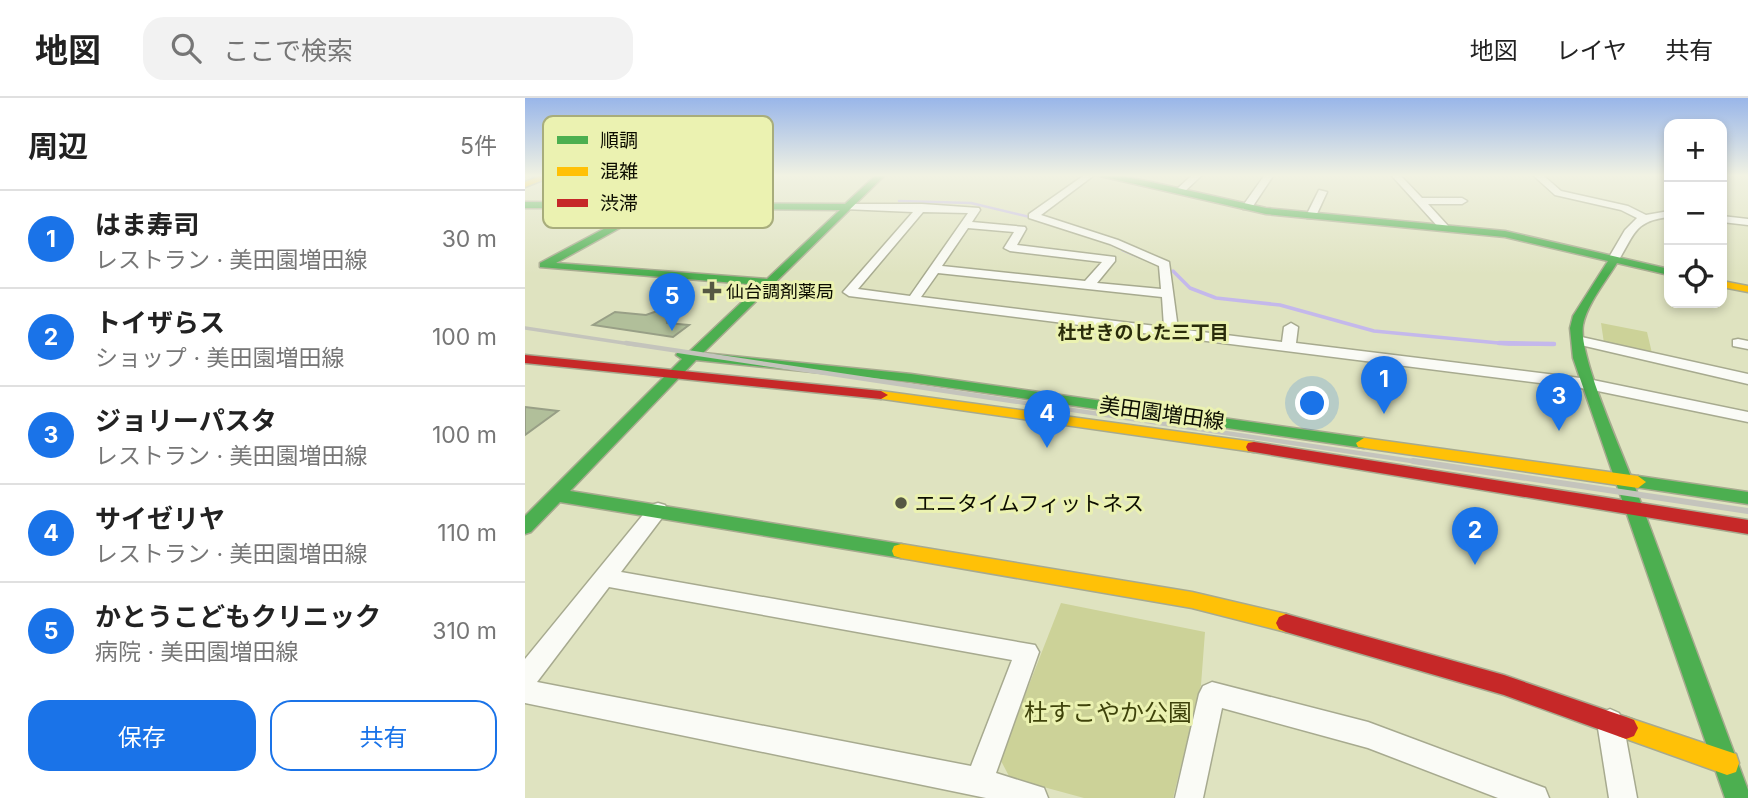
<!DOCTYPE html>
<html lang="ja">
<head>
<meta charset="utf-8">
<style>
	body { margin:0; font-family:Inter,"Noto Sans JP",sans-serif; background:#f2f2f2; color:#222 }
	.controls { position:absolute; right:21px; top:21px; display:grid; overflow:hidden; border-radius:14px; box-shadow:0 4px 10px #0003 }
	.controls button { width:63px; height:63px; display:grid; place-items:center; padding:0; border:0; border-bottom:2px solid #e0e0e0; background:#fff; color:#222; font:35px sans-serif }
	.you { position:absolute; left:788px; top:306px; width:24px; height:24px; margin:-18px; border:5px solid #fff; border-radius:50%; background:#1a73e8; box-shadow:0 0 0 10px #1a73e833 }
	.badge { display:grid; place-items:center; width:46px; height:46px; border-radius:50%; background:#1a73e8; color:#fff; font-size:23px; font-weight:700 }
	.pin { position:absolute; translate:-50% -58px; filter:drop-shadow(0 2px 4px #0008) }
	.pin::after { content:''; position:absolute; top:37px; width:24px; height:21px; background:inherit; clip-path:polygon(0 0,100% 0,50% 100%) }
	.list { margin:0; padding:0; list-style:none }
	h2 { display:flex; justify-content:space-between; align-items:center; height:91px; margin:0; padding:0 28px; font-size:30px }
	h2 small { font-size:23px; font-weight:400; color:#767676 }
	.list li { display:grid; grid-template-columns:46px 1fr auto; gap:21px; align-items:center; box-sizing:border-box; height:98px; padding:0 28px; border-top:2px solid #e0e0e0 }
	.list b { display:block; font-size:26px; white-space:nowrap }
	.list p { margin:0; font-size:23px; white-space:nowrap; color:#767676 }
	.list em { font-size:23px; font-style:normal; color:#767676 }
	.actions { display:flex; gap:14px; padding:21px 28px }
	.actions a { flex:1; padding:16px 0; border:2px solid #1a73e8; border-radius:21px; text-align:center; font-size:24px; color:#1a73e8 }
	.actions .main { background:#1a73e8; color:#fff }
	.icon { flex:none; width:38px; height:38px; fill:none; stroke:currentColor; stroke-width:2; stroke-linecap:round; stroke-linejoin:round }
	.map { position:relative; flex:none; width:1223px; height:700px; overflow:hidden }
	header { display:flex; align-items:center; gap:42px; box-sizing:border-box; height:98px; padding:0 35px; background:#fff; border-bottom:2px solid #e0e0e0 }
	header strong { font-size:33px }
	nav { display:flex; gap:38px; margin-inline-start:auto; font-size:24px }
	.search { width:490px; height:63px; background:#f2f2f2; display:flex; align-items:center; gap:18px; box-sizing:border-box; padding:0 24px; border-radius:21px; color:#767676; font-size:26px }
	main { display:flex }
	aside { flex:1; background:#fff }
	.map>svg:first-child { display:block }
	.green { fill:#ccd298 }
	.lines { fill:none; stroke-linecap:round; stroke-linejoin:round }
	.stream-far2 { stroke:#c4b8eb; stroke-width:2.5 }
	.stream-far1 { stroke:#c4b8eb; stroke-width:3.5 }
	.stream { stroke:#c4b8eb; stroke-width:4.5 }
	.building { fill:#b1bf9a; stroke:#989f86; stroke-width:2 }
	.street-casing { stroke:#a7aa8f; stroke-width:3 }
	.fast-casing { stroke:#a7aa8f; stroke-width:3 }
	.slow-casing { stroke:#a7aa8f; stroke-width:3 }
	.jam-casing { stroke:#a7aa8f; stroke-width:3 }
	.street { fill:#fafbf6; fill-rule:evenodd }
	.fast { fill:#4caf50; fill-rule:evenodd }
	.slow { fill:#ffc107; fill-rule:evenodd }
	.jam { fill:#c62828; fill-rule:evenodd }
	.rail-far2 { stroke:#c4c4bc; stroke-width:3.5 }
	.rail-far1 { stroke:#c4c4bc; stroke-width:4.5 }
	.rail { stroke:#c4c4bc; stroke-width:6 }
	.poi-dot { fill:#565843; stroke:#ebf2b1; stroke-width:2.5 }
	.labels { text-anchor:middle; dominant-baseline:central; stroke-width:6; stroke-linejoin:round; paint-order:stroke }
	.far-poi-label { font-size:18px; fill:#0c0d00; stroke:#ebf2b1; text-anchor:start }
	.far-neighbourhood-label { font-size:19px; font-weight:bold; fill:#2a2c0b; stroke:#ebf2b1 }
	.street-label { font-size:21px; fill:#0c0d00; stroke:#ebf2b1 }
	.poi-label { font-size:21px; fill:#0c0d00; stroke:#ebf2b1; text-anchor:start }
	.near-park-label { font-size:24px; fill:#3f430b; stroke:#ebf2b1 }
	.key { fill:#ebf2b1; stroke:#a8ad7c; stroke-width:2 }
	.key-label { font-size:19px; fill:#0c0d00 }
</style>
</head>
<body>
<header>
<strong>地図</strong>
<div class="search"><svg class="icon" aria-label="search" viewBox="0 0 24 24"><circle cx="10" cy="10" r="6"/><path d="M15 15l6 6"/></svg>ここで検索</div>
<nav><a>地図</a><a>レイヤ</a><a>共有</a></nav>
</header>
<main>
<aside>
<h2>周辺<small>5件</small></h2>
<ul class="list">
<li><span class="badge">1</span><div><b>はま寿司</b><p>レストラン · 美田園増田線</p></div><em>30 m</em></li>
<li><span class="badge">2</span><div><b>トイザらス</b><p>ショップ · 美田園増田線</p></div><em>100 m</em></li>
<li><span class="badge">3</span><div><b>ジョリーパスタ</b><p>レストラン · 美田園増田線</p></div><em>100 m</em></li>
<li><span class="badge">4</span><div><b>サイゼリヤ</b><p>レストラン · 美田園増田線</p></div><em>110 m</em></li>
<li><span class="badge">5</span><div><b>かとうこどもクリニック</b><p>病院 · 美田園増田線</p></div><em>310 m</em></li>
</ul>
<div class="actions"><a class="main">保存</a><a>共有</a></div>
</aside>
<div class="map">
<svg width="1223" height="700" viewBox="0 0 1223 700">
	<rect width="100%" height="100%" fill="#dfe3c0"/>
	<!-- green -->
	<path class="green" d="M1076,225L1122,234L1127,255L1079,245Z
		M536,505L680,534L676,587L648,700H559L485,680L475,661Z"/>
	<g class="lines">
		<!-- stream-far2 -->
		<path class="stream-far2" d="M374,103L446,105L509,120
			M521,125L562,138
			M578,143L602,153"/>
		<!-- stream-far1 -->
		<path class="stream-far1" d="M598,152L630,165
			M648,173L665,190L691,200L755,207L849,233L984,246H1029"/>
		<!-- stream -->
		<path class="stream" d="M974,245L1029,246"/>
	</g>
	<!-- building -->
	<path class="building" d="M141,210L142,225L164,227L148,239L68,227L90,214L121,217Z
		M0,309L33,313L0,337Z"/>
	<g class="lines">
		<defs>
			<path id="street" d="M558,78H568L516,117L593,142L644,164L653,231L757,244L759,229L766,225L773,229L771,245L1063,281L1223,314V324L1063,291L324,198L318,194L388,114L319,111L318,109L323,106H397L454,110L455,112L447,124L500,129L501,131L492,147L590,159V163L572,185L636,191L634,168L585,146L504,120V116ZM398,114L443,115L385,198L333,191ZM443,130L489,134L479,150L485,153L577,164L560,183L417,168ZM413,175L637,199L639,229L396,199Z
				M666,78H676L659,94H653V90Z
				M739,78H748L726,111H718L717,109Z
				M867,78H876L897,100H937L942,103L937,106H903L925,130L916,132Z
				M1009,78H1019L1036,93L1103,108L1121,117L1144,113V119C1109,123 1110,136 1093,163H1085L1083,161L1100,132L1112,120L1096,112L1030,97Z
				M794,92L802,94L790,120H782L781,118Z
				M1197,118L1223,121V127L1197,124Z
				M1052,238L1223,276V286L1047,245V239Z
				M1213,241L1223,243V251L1208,248V242Z
				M133,405L140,407L143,412L96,474L510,547L514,554L471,675L519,690L523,700H461L0,605V561L126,407ZM84,489L487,562L446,668L12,584Z
				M687,584L843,624L1020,690L1024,700H973L843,650L697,610L678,700H650L674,596L678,588Z
				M1085,611L1094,615L1098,624L1112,700H1084L1072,624L1076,615Z"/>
			<path id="fast" d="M350,78H359L178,255L386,276L839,340L847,345L839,350L386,284L171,262L45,393L376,446L383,448L385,453L383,458L376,460L35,404L6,434L0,436V418L157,261L151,257L153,254H164L235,187L15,169V165L118,110H0V104L320,106ZM131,110L315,112L242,181L31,165Z
				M575,78H596L626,84L741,110L980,133L1144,171V177L1092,165C1081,183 1062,206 1058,227C1053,256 1095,349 1107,381L1113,378L1223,394V406L1110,389L1223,692V700H1200L1048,260L1045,230L1048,218L1083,163L980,139L741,116Z"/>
			<path id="slow" d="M15,78H28L0,89V84Z
				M1197,183L1223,188V194L1197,189Z
				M356,293L729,344L737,349L729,354L351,300L349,297L351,294Z
				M839,340L1113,378L1121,384L1113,390L833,349L831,345Z
				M376,446L667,494L761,516L768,519L771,525L768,531L761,534L667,510L376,460L369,458L367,453L369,448Z
				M1101,619L1211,656L1214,665L1211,674L1202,677L1093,638L1089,630L1093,622Z"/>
			<path id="jam" d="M0,257L356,293L363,297L356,301L0,265Z
				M729,344L1223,422V436L723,353L721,349L723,345Z
				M761,516L979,577L1101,619L1109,622L1113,630L1109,638L1101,641L979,597L761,534L754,531L751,525L754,519Z"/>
		</defs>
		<!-- street casing -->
		<use href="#street" class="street-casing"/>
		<!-- fast casing -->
		<use href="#fast" class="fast-casing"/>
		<!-- slow casing -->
		<use href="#slow" class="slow-casing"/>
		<!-- jam casing -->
		<use href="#jam" class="jam-casing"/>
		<!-- street -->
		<use href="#street" class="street"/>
		<!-- fast -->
		<use href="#fast" class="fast"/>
		<!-- slow -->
		<use href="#slow" class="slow"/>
		<!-- jam -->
		<use href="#jam" class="jam"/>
		<!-- rail-far2 -->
		<path class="rail-far2" d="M0,230L112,247"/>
		<!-- rail-far1 -->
		<path class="rail-far1" d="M101,245L900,365"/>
		<!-- rail -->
		<path class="rail" d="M888,363L1223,413"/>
	</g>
	<!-- sky -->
	<linearGradient id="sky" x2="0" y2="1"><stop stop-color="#99b6e9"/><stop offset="0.44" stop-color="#f1f2e3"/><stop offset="1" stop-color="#f1f2e3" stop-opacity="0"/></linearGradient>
	<rect width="1223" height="176" fill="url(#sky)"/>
	<!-- markers -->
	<g class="poi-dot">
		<path d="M183.5 182.5h7v7h7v7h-7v7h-7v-7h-7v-7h7z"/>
		<circle cx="376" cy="405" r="7"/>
	</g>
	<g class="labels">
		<!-- far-poi labels -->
		<g class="far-poi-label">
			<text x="201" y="193">仙台調剤薬局</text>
		</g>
		<!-- far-neighbourhood labels -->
		<g class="far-neighbourhood-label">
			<text x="618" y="234">杜せきのした三丁目</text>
		</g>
		<!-- street labels -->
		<g class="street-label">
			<text transform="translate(637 315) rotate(8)">美田園増田線</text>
		</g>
		<!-- poi labels -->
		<g class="poi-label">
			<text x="390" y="405">エニタイムフィットネス</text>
		</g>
		<!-- near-park labels -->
		<g class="near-park-label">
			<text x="583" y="614">杜すこやか公園</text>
		</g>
	</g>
	<!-- legend -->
	<rect x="18" y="18" width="230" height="112" rx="10" class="key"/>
	<rect x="32" y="38" width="31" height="8" fill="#4caf50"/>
	<rect x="32" y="69" width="31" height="9" fill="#ffc107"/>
	<rect x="32" y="101" width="31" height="8" fill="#c62828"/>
	<g class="key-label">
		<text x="75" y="49">順調</text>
		<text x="75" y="80">混雑</text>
		<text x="75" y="112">渋滞</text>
	</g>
</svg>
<div class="controls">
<button>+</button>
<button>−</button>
<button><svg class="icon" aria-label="locate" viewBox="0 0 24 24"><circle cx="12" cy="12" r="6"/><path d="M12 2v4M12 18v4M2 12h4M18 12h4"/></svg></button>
</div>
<div class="you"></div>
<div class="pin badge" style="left:859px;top:316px">1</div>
<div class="pin badge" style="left:950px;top:467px">2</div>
<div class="pin badge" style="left:1034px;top:333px">3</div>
<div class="pin badge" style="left:522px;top:350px">4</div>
<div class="pin badge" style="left:147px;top:233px">5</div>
</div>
</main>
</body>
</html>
